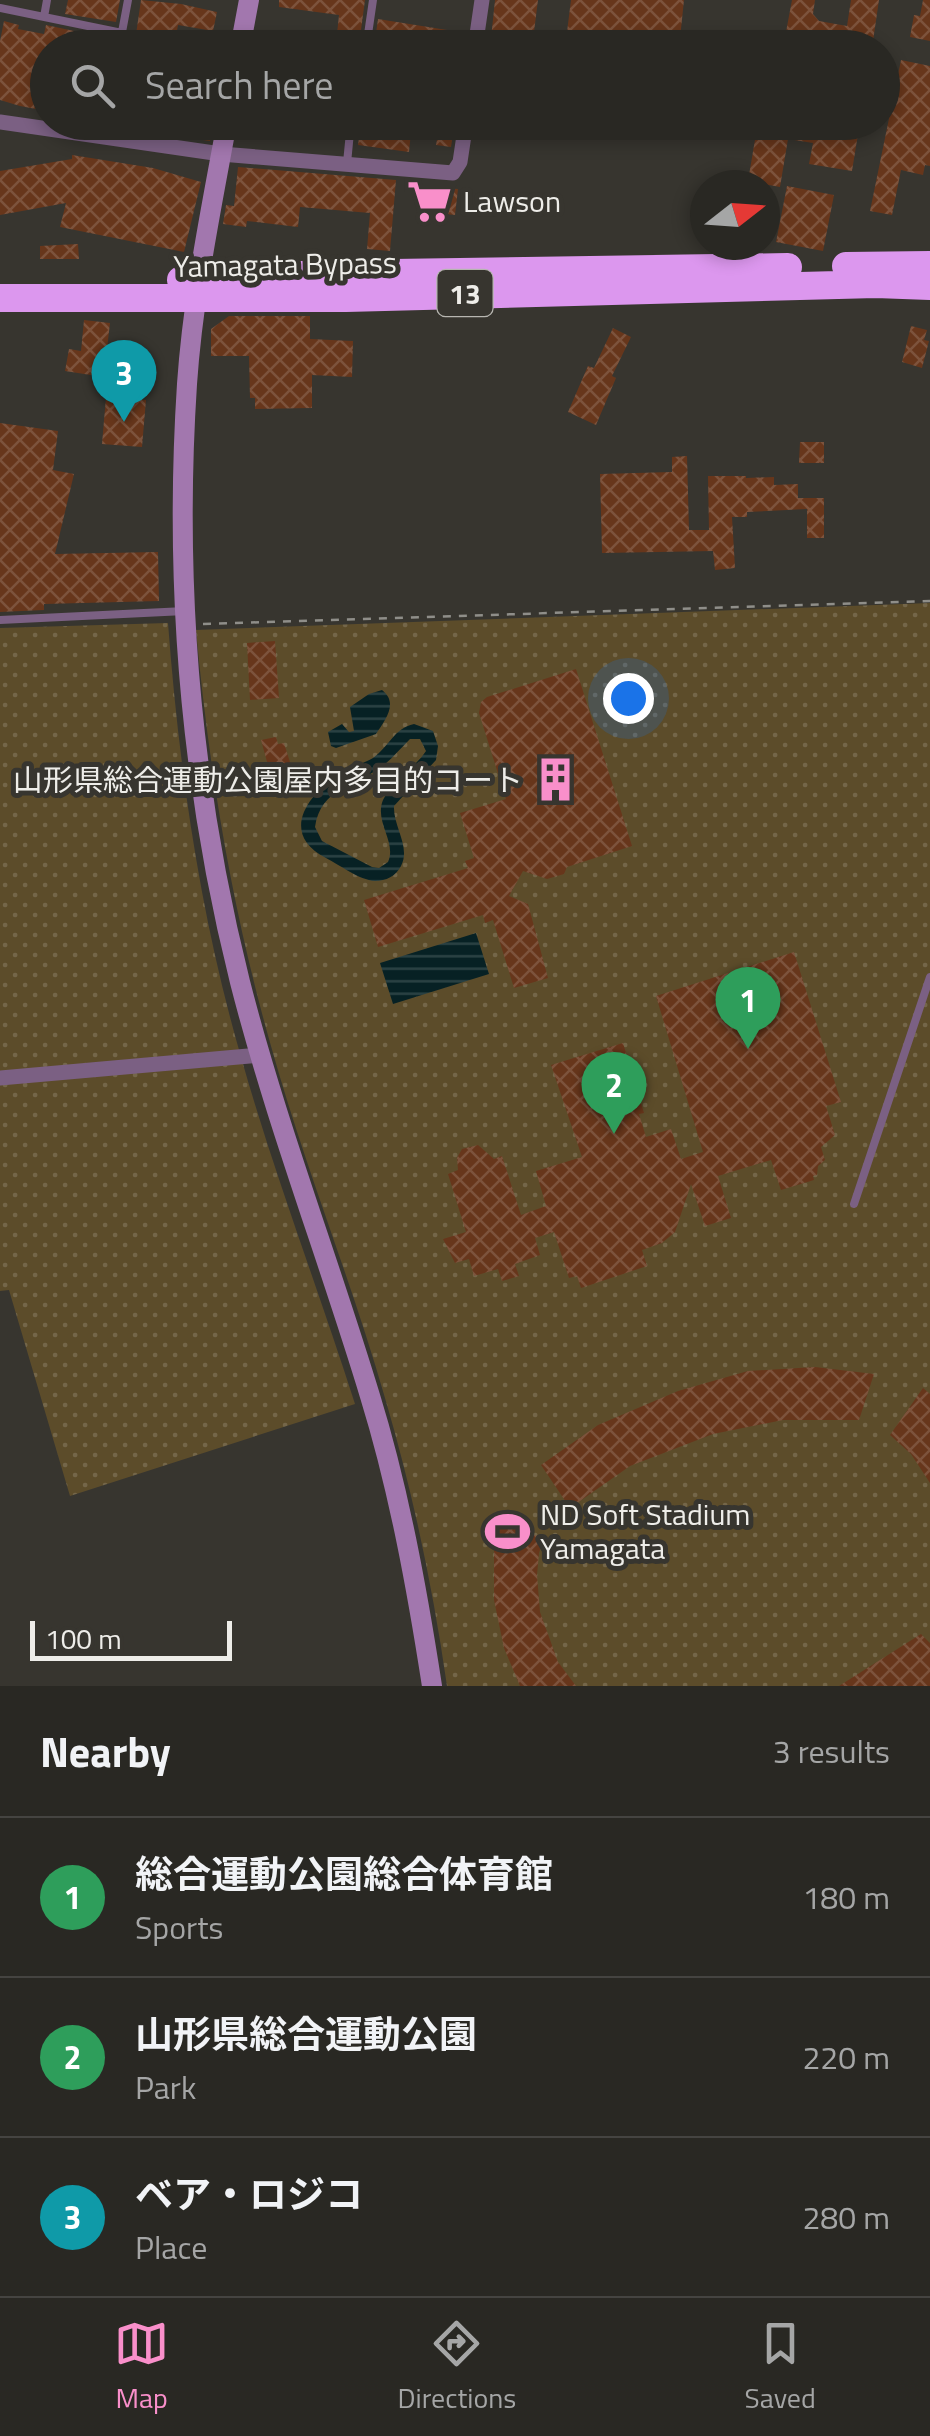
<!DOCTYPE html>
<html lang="en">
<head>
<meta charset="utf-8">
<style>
	body { margin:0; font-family:"Titillium Web","Noto Sans JP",sans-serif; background:#31302b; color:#f1f3f6 }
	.compass { position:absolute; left:690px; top:170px; width:90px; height:90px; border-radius:50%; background:#292823; box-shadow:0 5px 15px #0003; rotate:73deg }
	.scale { position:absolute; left:30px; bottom:25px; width:202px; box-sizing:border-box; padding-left:10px; border:5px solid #eeede9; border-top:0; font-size:28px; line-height:35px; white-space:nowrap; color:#eeede9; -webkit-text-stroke:8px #37352f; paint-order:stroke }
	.you { position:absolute; left:628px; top:698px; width:35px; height:35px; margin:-25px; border:8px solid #fff; border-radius:50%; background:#1a73e8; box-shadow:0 0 0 15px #1a73e833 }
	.badge { display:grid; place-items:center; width:65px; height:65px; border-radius:50%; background:#f98fca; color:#fff; font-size:32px; font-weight:700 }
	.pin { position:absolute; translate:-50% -82px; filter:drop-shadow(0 2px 5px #0008) }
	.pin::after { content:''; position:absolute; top:52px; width:35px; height:30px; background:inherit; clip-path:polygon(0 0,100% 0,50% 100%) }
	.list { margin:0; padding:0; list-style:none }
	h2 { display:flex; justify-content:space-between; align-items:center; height:130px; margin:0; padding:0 40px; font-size:42px }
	h2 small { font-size:32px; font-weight:400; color:#a5a6a6 }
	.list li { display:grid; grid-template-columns:65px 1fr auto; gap:30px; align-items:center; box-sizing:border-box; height:160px; padding:0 40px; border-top:2px solid #454441 }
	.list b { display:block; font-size:38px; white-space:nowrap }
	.list p { margin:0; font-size:32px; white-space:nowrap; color:#a5a6a6 }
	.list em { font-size:32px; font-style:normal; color:#a5a6a6 }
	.icon { flex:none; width:55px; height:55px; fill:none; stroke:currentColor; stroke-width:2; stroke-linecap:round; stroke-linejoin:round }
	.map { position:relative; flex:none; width:930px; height:1686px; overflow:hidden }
	.search { position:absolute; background:#292823; box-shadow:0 5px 15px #0003; left:30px; right:30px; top:30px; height:110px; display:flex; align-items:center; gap:25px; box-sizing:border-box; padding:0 35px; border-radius:55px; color:#a5a6a6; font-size:38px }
	.sheet { height:610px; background:#292823 }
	nav { display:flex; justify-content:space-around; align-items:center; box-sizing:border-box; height:140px; border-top:2px solid #454441; background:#292823; font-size:28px; color:#a5a6a6 }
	nav a { display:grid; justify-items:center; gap:5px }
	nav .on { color:#f98fca }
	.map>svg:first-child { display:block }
	.park { fill:url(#park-dots) }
	.water { fill:url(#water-rules); fill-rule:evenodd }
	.building { fill:url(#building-cross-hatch) }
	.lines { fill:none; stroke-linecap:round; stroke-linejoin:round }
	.path { stroke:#8f8e89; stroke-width:2.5; stroke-dasharray:8 8; stroke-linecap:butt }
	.lane { stroke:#7b6083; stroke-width:8 }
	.street { stroke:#7b6083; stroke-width:15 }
	.secondary { stroke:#a277ae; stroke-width:20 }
	.highway { stroke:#dc97ee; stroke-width:28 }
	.labels { text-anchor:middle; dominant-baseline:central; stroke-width:10; stroke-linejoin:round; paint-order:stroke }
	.shield { fill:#37352f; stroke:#b7b6b1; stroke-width:2.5 }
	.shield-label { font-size:28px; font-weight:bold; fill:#eeede9 }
	.poi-label { font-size:30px; fill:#eeede9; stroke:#37352f; text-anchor:start }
	.street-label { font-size:30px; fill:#eeede9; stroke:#37352f }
</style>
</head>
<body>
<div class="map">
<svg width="930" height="1686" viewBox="0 0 930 1686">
	<defs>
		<pattern id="park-dots" width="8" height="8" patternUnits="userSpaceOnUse" patternTransform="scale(2.5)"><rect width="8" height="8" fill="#5c4c2a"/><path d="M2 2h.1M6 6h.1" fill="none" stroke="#746649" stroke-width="1.8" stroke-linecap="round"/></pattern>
		<pattern id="water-rules" width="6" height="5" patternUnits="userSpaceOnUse" patternTransform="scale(2.5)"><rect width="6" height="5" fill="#072124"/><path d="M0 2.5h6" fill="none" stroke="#2b4244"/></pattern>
		<pattern id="building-cross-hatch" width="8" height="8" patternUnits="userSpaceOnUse" patternTransform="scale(2.5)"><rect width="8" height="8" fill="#67361b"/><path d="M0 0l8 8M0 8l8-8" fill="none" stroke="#7d533c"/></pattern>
	</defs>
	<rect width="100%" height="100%" fill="#37352f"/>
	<!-- park -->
	<path class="park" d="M930,603V1686H447C433,1588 413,1493 385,1398C351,1279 304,1165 271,1046C232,909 209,771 196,630Z
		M168,623C179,769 200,915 241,1057C274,1174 318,1288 355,1404L70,1496L9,1290L0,1291V628Z"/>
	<!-- water -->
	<path class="water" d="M382,690C399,703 385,720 376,734L336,748L331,746L328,732L342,724L349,732L354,731L350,707L369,694Z
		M414,724L433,731L438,746L436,760L394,806C393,826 411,847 401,866C396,876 386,881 375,881C359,880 340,865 326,858C280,834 306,797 338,774C348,766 362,765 373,758C389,747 394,728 414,724ZM410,739H420L426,751C415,768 392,781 383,800C374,822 397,842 388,862L379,868L372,867L322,841L315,827C321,788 354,786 380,768C391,760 400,749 410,739Z
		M476,933L489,974L393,1004L380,963Z"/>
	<!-- building -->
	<path class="building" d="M68,0H120L116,22L65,14Z
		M141,0L181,4L217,12L213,31L178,25L174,48H134Z
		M279,0H365L359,45L336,43L339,15L279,7Z
		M495,0H538L532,48H490Z
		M571,0H684L679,48H565Z
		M792,0H815L813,14L819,21L847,26L851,0H879L872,48H783Z
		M923,0H930V41L910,37L914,15L920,16Z
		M378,19L466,33L464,48L374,47Z
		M4,21L19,25L18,29L44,34L46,25L107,38L105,48H48V75L41,73L36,109L20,106L0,100V41Z
		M901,60L930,66V166L925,165L923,175L901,170L892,215L870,211Z
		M118,122H213L210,141L119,128Z
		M361,122H412L409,152L358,145Z
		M440,122H455L451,147L436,145Z
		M758,122H860L852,171L809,164L813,143L788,139L780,187L748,181Z
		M72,155L153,168L201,182L184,252L60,227L66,203L0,215V171L72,159Z
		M238,167L396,180L390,251L367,249L370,213L300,207L298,227L247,221L246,227L223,224L226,205L234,206Z
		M426,186L458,189L455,215L423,212Z
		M787,186L834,195L823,251L776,242Z
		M78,244L79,259H40V246Z
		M229,316H310V339L353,341L352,377L312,375V408L255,409V398H250L249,356H211V329Z
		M84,320L110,323L107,349L114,350L110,378L65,371L69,349L81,351Z
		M911,326L927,330L924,340L929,341L922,368L902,362Z
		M613,328L631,337L612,376L616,378L596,425L568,412L588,366L594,368Z
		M106,397L146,400L142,447L102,444Z
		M0,423L58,431L53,470L74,474L55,554L158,552L159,601L44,604V610L0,612Z
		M800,442H824V463H799Z
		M687,456L689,530H709L708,476H746V478L774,477V485L798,484V498H824V538H807V509L747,512V517H732L735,568L715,570L713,551L602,553L600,474L672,472V457Z
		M275,641L279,698L250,700L247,643Z
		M576,669L632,846L567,867L564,874L547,879L523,871L509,896L528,904L548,978L514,988L493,920L485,923L483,915L378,947L364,900L468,868L465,861L474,858L460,813L506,799L479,713L481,702L487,697Z
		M276,737L278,744L284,743L298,788L271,796L266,782L272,780L261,740Z
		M794,952L841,1102L826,1106L835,1135L821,1147L825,1160L818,1166L817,1175L813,1176L814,1180L781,1190L771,1160L718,1176L731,1218L705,1226L691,1184L675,1232L662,1243L642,1250L647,1266L581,1288L577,1276L569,1278L554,1232L535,1238L540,1255L515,1264L519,1276L502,1281L498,1269L474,1276L469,1259L455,1263L443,1239L466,1232L448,1174L458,1170L457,1158L462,1149L478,1145L494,1159L502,1156L521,1215L546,1206L536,1171L582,1157L551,1065L623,1043L644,1113L639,1114L646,1137L671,1129L681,1159L703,1152L656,996Z
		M815,1367L874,1374L859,1420H783L713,1434L630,1466L570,1508L541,1465L598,1425L678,1391L748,1371Z
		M923,1388L930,1394V1483L911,1454L890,1435Z
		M492,1522L544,1538L539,1553L537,1575L540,1612L558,1662L576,1686H520L504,1648L494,1600V1547L486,1544Z
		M921,1634L930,1643V1686H839Z"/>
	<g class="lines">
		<!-- path -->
		<path class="path" d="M203,624L930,601"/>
		<!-- lane -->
		<path class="lane" d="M0,8L122,33
			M44,17L47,0
			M119,48L128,0
			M366,48L373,0
			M101,138L104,122
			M347,163L351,122
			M0,620L185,611
			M854,1204L930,977"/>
		<!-- street -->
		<path class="street" d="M475,48L482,0
			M0,122L221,154L453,173L460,162L466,122
			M0,1078L260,1055"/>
		<!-- secondary -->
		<path class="secondary" d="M240,48L249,0
			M227,122C211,210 193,296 187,384C174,584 191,787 240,982C276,1123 328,1257 370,1396C399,1490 417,1589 432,1686"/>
		<!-- highway -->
		<path class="highway" d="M846,266L930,265
			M181,280L325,274L788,267
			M0,298H346L876,284L930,286"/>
	</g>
	<!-- icons -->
	<defs>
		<symbol id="supermarket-bare" viewBox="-9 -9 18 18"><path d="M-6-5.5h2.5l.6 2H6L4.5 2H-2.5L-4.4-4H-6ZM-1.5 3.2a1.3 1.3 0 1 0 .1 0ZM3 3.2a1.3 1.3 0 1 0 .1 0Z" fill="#f98fca" stroke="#37352f" stroke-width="2.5" paint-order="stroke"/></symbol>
		<symbol id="building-bare" viewBox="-9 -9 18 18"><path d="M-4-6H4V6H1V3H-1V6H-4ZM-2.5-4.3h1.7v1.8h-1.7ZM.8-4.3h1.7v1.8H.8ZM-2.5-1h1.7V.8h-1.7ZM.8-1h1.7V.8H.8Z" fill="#f98fca" stroke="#37352f" stroke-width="2.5" paint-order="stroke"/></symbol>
		<symbol id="stadium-bare" viewBox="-9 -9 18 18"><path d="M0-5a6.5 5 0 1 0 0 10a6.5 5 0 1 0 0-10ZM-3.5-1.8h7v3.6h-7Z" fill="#f98fca" stroke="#37352f" stroke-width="2.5" paint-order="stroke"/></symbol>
	</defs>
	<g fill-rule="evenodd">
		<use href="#supermarket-bare" x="398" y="170" width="63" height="63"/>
		<use href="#building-bare" x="524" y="748" width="63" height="63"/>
		<use href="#stadium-bare" x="476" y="1500" width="63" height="63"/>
	</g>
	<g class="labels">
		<!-- shield labels -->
		<rect class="shield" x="437.5" y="270" width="55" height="46" rx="8"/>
		<g class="shield-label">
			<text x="465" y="293">13</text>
		</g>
		<!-- poi labels -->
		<g class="poi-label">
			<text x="463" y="201">Lawson</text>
			<text x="523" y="780" text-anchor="end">山形県総合運動公園屋内多目的コート</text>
			<text x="540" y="1514">ND Soft Stadium<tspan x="540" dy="34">Yamagata</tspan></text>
		</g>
		<!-- street labels -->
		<g class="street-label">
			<text transform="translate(285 264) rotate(-1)">Yamagata Bypass</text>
		</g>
	</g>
</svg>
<svg class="compass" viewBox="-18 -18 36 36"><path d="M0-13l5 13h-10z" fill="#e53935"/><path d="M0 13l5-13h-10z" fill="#a5a6a6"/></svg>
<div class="scale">100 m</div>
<div class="you"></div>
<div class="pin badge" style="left:748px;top:1049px;background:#2e9e5b">1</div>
<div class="pin badge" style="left:614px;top:1134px;background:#2e9e5b">2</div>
<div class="pin badge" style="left:124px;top:422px;background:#0f9aa8">3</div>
<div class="search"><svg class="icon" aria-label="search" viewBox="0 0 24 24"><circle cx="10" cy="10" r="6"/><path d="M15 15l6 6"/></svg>Search here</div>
</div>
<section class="sheet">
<h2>Nearby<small>3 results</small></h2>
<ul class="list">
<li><span class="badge" style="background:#2e9e5b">1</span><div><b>総合運動公園総合体育館</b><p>Sports</p></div><em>180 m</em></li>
<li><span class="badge" style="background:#2e9e5b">2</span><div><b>山形県総合運動公園</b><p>Park</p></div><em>220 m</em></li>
<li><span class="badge" style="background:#0f9aa8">3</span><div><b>ベア・ロジコ</b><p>Place</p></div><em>280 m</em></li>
</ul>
</section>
<nav>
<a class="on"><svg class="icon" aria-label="map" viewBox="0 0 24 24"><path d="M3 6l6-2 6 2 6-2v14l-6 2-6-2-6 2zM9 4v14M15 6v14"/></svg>Map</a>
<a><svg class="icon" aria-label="directions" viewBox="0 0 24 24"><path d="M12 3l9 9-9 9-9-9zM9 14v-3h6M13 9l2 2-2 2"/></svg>Directions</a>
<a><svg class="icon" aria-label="saved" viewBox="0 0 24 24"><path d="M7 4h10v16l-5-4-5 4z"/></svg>Saved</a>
</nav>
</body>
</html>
